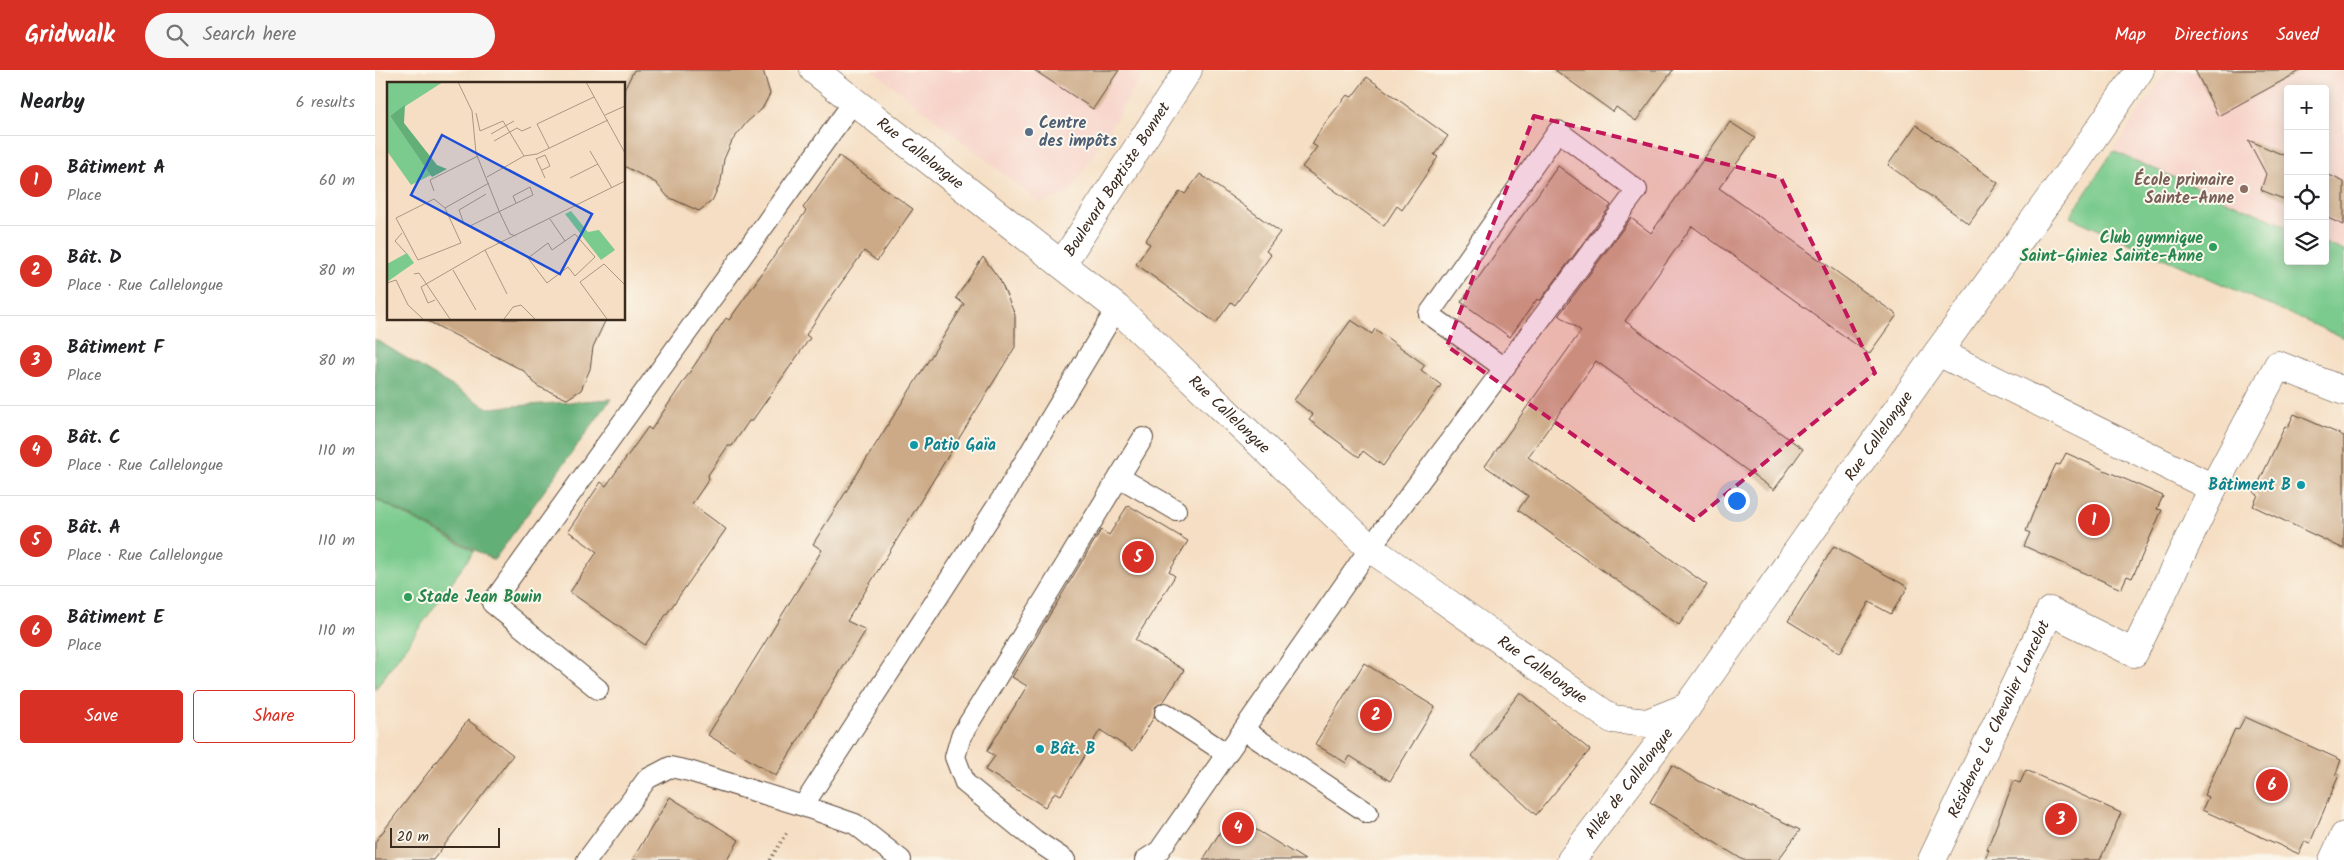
<!DOCTYPE html>
<html lang="en">
<head>
<meta charset="utf-8">
<style>
	body { margin:0; font-family:Kalam,sans-serif; background:#f6f6f6; color:#202124 }
	.controls { position:absolute; right:15px; top:15px; display:grid; overflow:hidden; border-radius:5px; box-shadow:0 2px 12px #0003 }
	.controls button { width:45px; height:45px; display:grid; place-items:center; padding:0; border:0; border-bottom:1px solid #e0e0e0; background:#fff; color:#202124; font:25px sans-serif }
	.scale { position:absolute; left:15px; bottom:12px; width:110px; box-sizing:border-box; padding-left:5px; border:2px solid #3b2a1e; border-top:0; font-size:14px; line-height:18px; white-space:nowrap; color:#3b2a1e; -webkit-text-stroke:4px #fbf7ec; paint-order:stroke }
	.you { position:absolute; left:1361px; top:430px; width:18px; height:18px; margin:-12px; border:4px solid #fff; border-radius:50%; background:#1a73e8; box-shadow:0 0 0 8px #1a73e833 }
	.badge { display:grid; place-items:center; width:32px; height:32px; border-radius:50%; background:#d93025; color:#fff; font-size:16px; font-weight:700 }
	.pin { position:absolute; translate:-50% -50%; border:2px solid #fff; box-shadow:0 1px 5px #0006 }
	.list { margin:0; padding:0; list-style:none }
	h2 { display:flex; justify-content:space-between; align-items:center; height:65px; margin:0; padding:0 20px; font-size:21px }
	h2 small { font-size:16px; font-weight:400; color:#757577 }
	.list li { display:grid; grid-template-columns:32px 1fr auto; gap:15px; align-items:center; box-sizing:border-box; height:90px; padding:0 20px; border-top:1px solid #e0e0e0 }
	.list b { display:block; font-size:19px; white-space:nowrap }
	.list p { margin:0; font-size:16px; white-space:nowrap; color:#757577 }
	.list em { font-size:16px; font-style:normal; color:#757577 }
	.actions { display:flex; gap:10px; padding:15px 20px }
	.actions a { flex:1; padding:11px 0; border:1px solid #d93025; border-radius:5px; text-align:center; font-size:18px; color:#d93025 }
	.actions .main { background:#d93025; color:#fff }
	.icon { flex:none; width:28px; height:28px; fill:none; stroke:currentColor; stroke-width:2; stroke-linecap:round; stroke-linejoin:round }
	.map { position:relative; flex:none; width:1969px; height:790px; overflow:hidden }
	header { display:flex; align-items:center; gap:30px; box-sizing:border-box; height:70px; padding:0 25px; background:#d93025; color:#fff }
	header strong { font-size:24px }
	nav { display:flex; gap:28px; margin-inline-start:auto; font-size:18px }
	.search { width:350px; height:45px; background:#f6f6f6; display:flex; align-items:center; gap:12px; box-sizing:border-box; padding:0 18px; border-radius:28px; color:#757577; font-size:19px }
	main { display:flex }
	aside { flex:1; background:#fff }
	.map>svg:first-child { display:block }
	.built { fill:#f7d1c7 }
	.green { fill:#7acb8d; stroke:#5a7a56 }
	.forest { fill:#63af78; stroke:#4f6c4b }
	.building { fill:#ccaa87 }
	.lines { fill:none; stroke-linecap:round; stroke-linejoin:round }
	.lane-casing { stroke:#574537; stroke-width:22 }
	.street-casing { stroke:#574537; stroke-width:29 }
	.path { stroke:#574537; stroke-width:3; stroke-dasharray:1 4; stroke-linecap:butt }
	.lane { stroke:#fff; stroke-width:20 }
	.street { stroke:#fff; stroke-width:28 }
	.marked { fill:#c2185b; fill-opacity:0.2; stroke:#c2185b; stroke-width:4; stroke-dasharray:10 6; stroke-linejoin:round }
	.service-dot { fill:#5c6f8a; stroke:#fbf7ec; stroke-width:2 }
	.education-dot { fill:#8d6e63; stroke:#fbf7ec; stroke-width:2 }
	.leisure-dot { fill:#2e9e5b; stroke:#fbf7ec; stroke-width:2 }
	.culture-dot { fill:#0f9aa8; stroke:#fbf7ec; stroke-width:2 }
	.labels { text-anchor:middle; dominant-baseline:central; stroke-width:4; stroke-linejoin:round; paint-order:stroke }
	.service-label { font-size:16px; font-weight:bold; fill:#4e5e75; stroke:#fbf7ec; text-anchor:start }
	.street-label { font-size:16px; fill:#3b2a1e; stroke:#fbf7ec }
	.education-label { font-size:16px; font-weight:bold; fill:#785e54; stroke:#fbf7ec; text-anchor:end }
	.leisure-label { font-size:16px; font-weight:bold; fill:#27864d; stroke:#fbf7ec; text-anchor:end }
	.culture-label { font-size:16px; font-weight:bold; fill:#0d838f; stroke:#fbf7ec; text-anchor:start }
	.inset-road { fill:none; stroke:#ab9681; stroke-width:1 }
	.view { fill:#1d4ed8; fill-opacity:0.15; stroke:#1d4ed8; stroke-width:2.5 }
	.inset-edge { fill:none; stroke:#3b2a1e; stroke-width:2.5 }
</style>
</head>
<body>
<header>
<strong>Gridwalk</strong>
<div class="search"><svg class="icon" aria-label="search" viewBox="0 0 24 24"><circle cx="10" cy="10" r="6"/><path d="M15 15l6 6"/></svg>Search here</div>
<nav><a>Map</a><a>Directions</a><a>Saved</a></nav>
</header>
<main>
<aside>
<h2>Nearby<small>6 results</small></h2>
<ul class="list">
<li><span class="badge">1</span><div><b>Bâtiment A</b><p>Place</p></div><em>60 m</em></li>
<li><span class="badge">2</span><div><b>Bât. D</b><p>Place · Rue Callelongue</p></div><em>80 m</em></li>
<li><span class="badge">3</span><div><b>Bâtiment F</b><p>Place</p></div><em>80 m</em></li>
<li><span class="badge">4</span><div><b>Bât. C</b><p>Place · Rue Callelongue</p></div><em>110 m</em></li>
<li><span class="badge">5</span><div><b>Bât. A</b><p>Place · Rue Callelongue</p></div><em>110 m</em></li>
<li><span class="badge">6</span><div><b>Bâtiment E</b><p>Place</p></div><em>110 m</em></li>
</ul>
<div class="actions"><a class="main">Save</a><a>Share</a></div>
</aside>
<div class="map">
<svg width="1969" height="790" viewBox="0 0 1969 790">
	<rect width="100%" height="100%" fill="#fbf7ec"/>
	<filter id="ink" filterUnits="userSpaceOnUse"><feTurbulence type="fractalNoise" baseFrequency=".02" numOctaves="2"/><feDisplacementMap in="SourceGraphic" scale="10" xChannelSelector="R" yChannelSelector="G"/><feConvolveMatrix kernelMatrix="1 2 1 2 8 2 1 2 1" color-interpolation-filters="sRGB"/></filter>
	<filter id="wash" filterUnits="userSpaceOnUse"><feTurbulence type="fractalNoise" baseFrequency=".0096" numOctaves="4" result="noise"/><feDisplacementMap in="SourceGraphic" scale="20" xChannelSelector="R" yChannelSelector="G"/><feGaussianBlur stdDeviation="1.12" result="paint"/><feColorMatrix in="noise" values="0 0 0 0 0 0 0 0 0 0 0 0 0 0 0 0 0 1.4 0 .05"/><feComposite in="paint" operator="in"/></filter>
	<g filter="url(#wash)">
		<rect width="100%" height="100%" fill="#f5dec3"/>
		<!-- built -->
		<path class="built" d="M498,0H771L693,125L665,133Z
			M1792,0H1969V181L1950,173V19H1913V157L1738,81Z"/>
		<!-- green -->
		<path class="green" d="M1738,81L1913,157V191H1950V173L1969,181V268L1695,147Z
			M0,429L99,481L0,620Z"/>
		<!-- forest -->
		<path class="forest" d="M0,269L113,338L236,329L119,490L0,428Z"/>
		<g id="blocks">
			<!-- building -->
			<path class="building" d="M259,0H388L395,24L387,39L372,52L357,71L349,89L346,111L337,131L324,141L293,127L281,113L249,96V20Z
				M659,0H744L718,39Z
				M1180,0H1298L1261,51L1241,37L1238,42Z
				M1820,0H1927L1843,46Z
				M992,7L1073,66L1059,85L1063,87L1027,140L1022,136L1009,156L927,97L942,77L937,74L947,57L972,25L977,27Z
				M1355,52L1380,68L1344,118L1522,245L1494,284L1317,156L1250,251L1428,379L1399,420L1221,291L1153,387L1332,515L1304,555L1143,440L1153,426L1110,396L1206,261L1184,245L1256,148L1276,163Z
				M1541,55L1623,113L1594,154L1513,95Z
				M1873,70L1913,87V131L1886,120L1891,104Z
				M464,86L538,139L502,191L489,181L459,223L431,265L435,268L377,351H374L357,376H353L333,405L334,409L317,434L351,459L270,575L195,522L222,482L193,461L226,412L231,416L273,357L276,360L351,248L354,250L431,141L428,138Z
				M1183,96L1236,135L1165,231L1162,229L1135,267L1086,232Z
				M1950,103L1969,112V155L1950,147Z
				M825,104L905,162L891,181L896,185L860,235L856,232L841,253L761,194L775,174L770,171L805,121L810,124Z
				M608,187L625,210L640,245V277L472,551L491,560L401,706L333,665L447,480L438,474L589,234L581,228Z
				M49,249H231L218,277L215,299L206,320L192,329L162,316L149,301Z
				M976,250L997,264L1000,259L1050,295L1046,300L1066,315L1008,396L988,381L984,387L934,350L938,345L919,330Z
				M1919,344L1969,366V479L1878,436L1883,425L1879,423L1910,356L1913,357Z
				M1691,383L1788,426L1782,439L1787,440L1763,495L1757,508L1752,506L1746,519L1649,476L1655,463L1651,461L1658,443L1681,394L1685,395Z
				M753,435L813,471L794,502L800,506L760,570L809,600L789,631L780,637L779,647L758,681L725,660L686,725L680,722L670,737L610,700L620,686L612,681L652,616L637,607L726,460L734,465Z
				M1459,476L1533,517L1516,544L1494,532L1465,583L1413,551Z
				M989,593L1060,637L1015,711L975,686L971,693L940,674Z
				M1145,622L1215,680L1161,745L1097,686Z
				M1870,647L1966,690L1961,704L1964,705L1935,773L1930,771L1924,784L1827,740L1833,727L1829,725L1860,659L1863,660Z
				M93,650L138,685L58,790H0V772Z
				M1297,695L1324,711L1425,760L1403,790H1368L1275,732Z
				M1651,700L1746,743L1725,790H1609L1614,780L1612,779L1639,711L1645,713Z
				M295,727L364,770L352,790H257Z
				M856,744L930,790H828Z"/>
		</g>
	</g>
	<g filter="url(#ink)">
		<use href="#blocks" fill-opacity="0" stroke="#574537" stroke-width="1"/>
		<g class="lines">
			<defs>
				<path id="lane" d="M744,407L801,440
					M223,619L117,533L479,31
					M790,643L852,684
					M869,660L993,743
					M212,790L272,709L295,697L314,701L428,736
					M526,790L480,754L428,736L633,419L742,238
					M690,790L660,770L590,713L580,687L586,666L768,368
					M770,790L784,781L995,478L1262,120L1183,61L1054,244L1129,298"/>
				<g id="street">
					<path id="s1" d="M439,0L742,238L995,478L1237,649L1272,653L1312,637"/>
					<path id="s2" d="M687,194L813,0"/>
					<path d="M1563,282L1838,418"/>
					<path id="s3" d="M1196,790L1312,637L1563,282L1702,91L1765,0"/>
					<path id="s4" d="M1557,790L1675,541L1759,583L1838,418L1903,295L1969,321"/>
					<path d="M1958,790L1969,766"/>
				</g>
			</defs>
			<!-- lane casing -->
			<use href="#lane" class="lane-casing"/>
			<!-- street casing -->
			<use href="#street" class="street-casing"/>
			<!-- path -->
			<path class="path" d="M395,790L413,761"/>
			<!-- lane -->
			<use href="#lane" class="lane"/>
			<!-- street -->
			<use href="#street" class="street"/>
		</g>
	</g>
	<!-- marked area -->
	<path class="marked" d="M1159,46L1406,108L1500,303L1319,450L1072,276Z"/>
	<!-- markers -->
	<circle class="service-dot" cx="654" cy="62" r="5"/>
	<circle class="education-dot" cx="1869" cy="119" r="5"/>
	<g class="leisure-dot">
		<circle cx="1838" cy="177" r="5"/>
		<circle cx="33" cy="527" r="5"/>
	</g>
	<g class="culture-dot">
		<circle cx="539" cy="375" r="5"/>
		<circle cx="1926" cy="415" r="5"/>
		<circle cx="665" cy="679" r="5"/>
	</g>
	<g class="labels">
		<!-- service labels -->
		<g class="service-label">
			<text x="664" y="53">Centre<tspan x="664" dy="18">des impôts</tspan></text>
		</g>
		<!-- street labels -->
		<g class="street-label">
			<text stroke="none"><textPath href="#s1" startOffset="135">Rue Callelongue</textPath></text>
			<text stroke="none"><textPath href="#s2" startOffset="101">Boulevard Baptiste Bonnet</textPath></text>
			<text stroke="none"><textPath href="#s1" startOffset="540">Rue Callelongue</textPath></text>
			<text stroke="none"><textPath href="#s3" startOffset="524">Rue Callelongue</textPath></text>
			<text stroke="none"><textPath href="#s1" startOffset="945">Rue Callelongue</textPath></text>
			<text stroke="none"><textPath href="#s4" startOffset="156">Résidence Le Chevalier Lancelot</textPath></text>
			<text stroke="none"><textPath href="#s3" startOffset="96">Allée de Callelongue</textPath></text>
		</g>
		<!-- education labels -->
		<g class="education-label">
			<text x="1859" y="110">École primaire<tspan x="1859" dy="18">Sainte-Anne</tspan></text>
		</g>
		<!-- leisure labels -->
		<g class="leisure-label">
			<text x="1828" y="168">Club gymnique<tspan x="1828" dy="18">Saint-Giniez Sainte-Anne</tspan></text>
			<text x="43" y="527" text-anchor="start">Stade Jean Bouin</text>
		</g>
		<!-- culture labels -->
		<g class="culture-label">
			<text x="549" y="375">Patio Gaïa</text>
			<text x="1916" y="415" text-anchor="end">Bâtiment B</text>
			<text x="675" y="679">Bât. B</text>
		</g>
	</g>
	<!-- overview -->
	<g transform="translate(12 12)">
		<rect width="238" height="238" fill="#f5dec3"/>
		<path d="M0,0H56L3,34L44,93L24,103L0,69ZM184,129L201,150L212,148L228,168L214,178L178,132ZM20,171L27,181L0,200V182Z" fill="#7acb8d"/>
		<path d="M18,23L17,41L50,83L60,87L45,95L3,34Z" fill="#63af78"/>
		<path class="inset-road" d="M71,0L85,29L89,71L112,129L123,152L129,154M199,0L238,71M89,31L93,49L116,39L137,74M218,33L238,24M104,52L127,39M107,59L130,46L135,49L144,45M162,66L150,42L207,15M203,69L225,106M149,76L158,96M149,77L158,73L163,84L155,88M100,95L137,74L150,72L221,38M183,96L211,82M47,109L43,98L91,74M99,112L72,128L77,142L83,144L146,113L143,105L126,114L129,121M58,126L47,117L9,136L31,178L74,161L58,126L102,101M163,137L178,159M15,151L8,159L19,171M188,152L208,175L188,194L181,185L160,201L141,176L161,161L165,168ZM98,168L120,212M66,188L89,228M27,192L32,191L63,237M0,201L9,198L21,223L36,237M48,218L41,221L34,205L98,168L238,99M117,237L126,225L134,223L148,237M220,237L193,200L217,182L238,203"/>
		<path class="view" d="M55,53L205,132L173,192L24,113Z"/>
		<rect width="238" height="238" class="inset-edge"/>
	</g>
</svg>
<div class="controls">
<button>+</button>
<button>−</button>
<button><svg class="icon" aria-label="locate" viewBox="0 0 24 24"><circle cx="12" cy="12" r="6"/><path d="M12 2v4M12 18v4M2 12h4M18 12h4"/></svg></button>
<button><svg class="icon" aria-label="layers" viewBox="0 0 24 24"><path d="M12 4l9 5-9 5-9-5zM3 14l9 5 9-5"/></svg></button>
</div>
<div class="scale">20 m</div>
<div class="you"></div>
<div class="pin badge" style="left:1719px;top:450px">1</div>
<div class="pin badge" style="left:1001px;top:645px">2</div>
<div class="pin badge" style="left:1686px;top:749px">3</div>
<div class="pin badge" style="left:863px;top:758px">4</div>
<div class="pin badge" style="left:763px;top:487px">5</div>
<div class="pin badge" style="left:1897px;top:715px">6</div>
</div>
</main>
</body>
</html>
